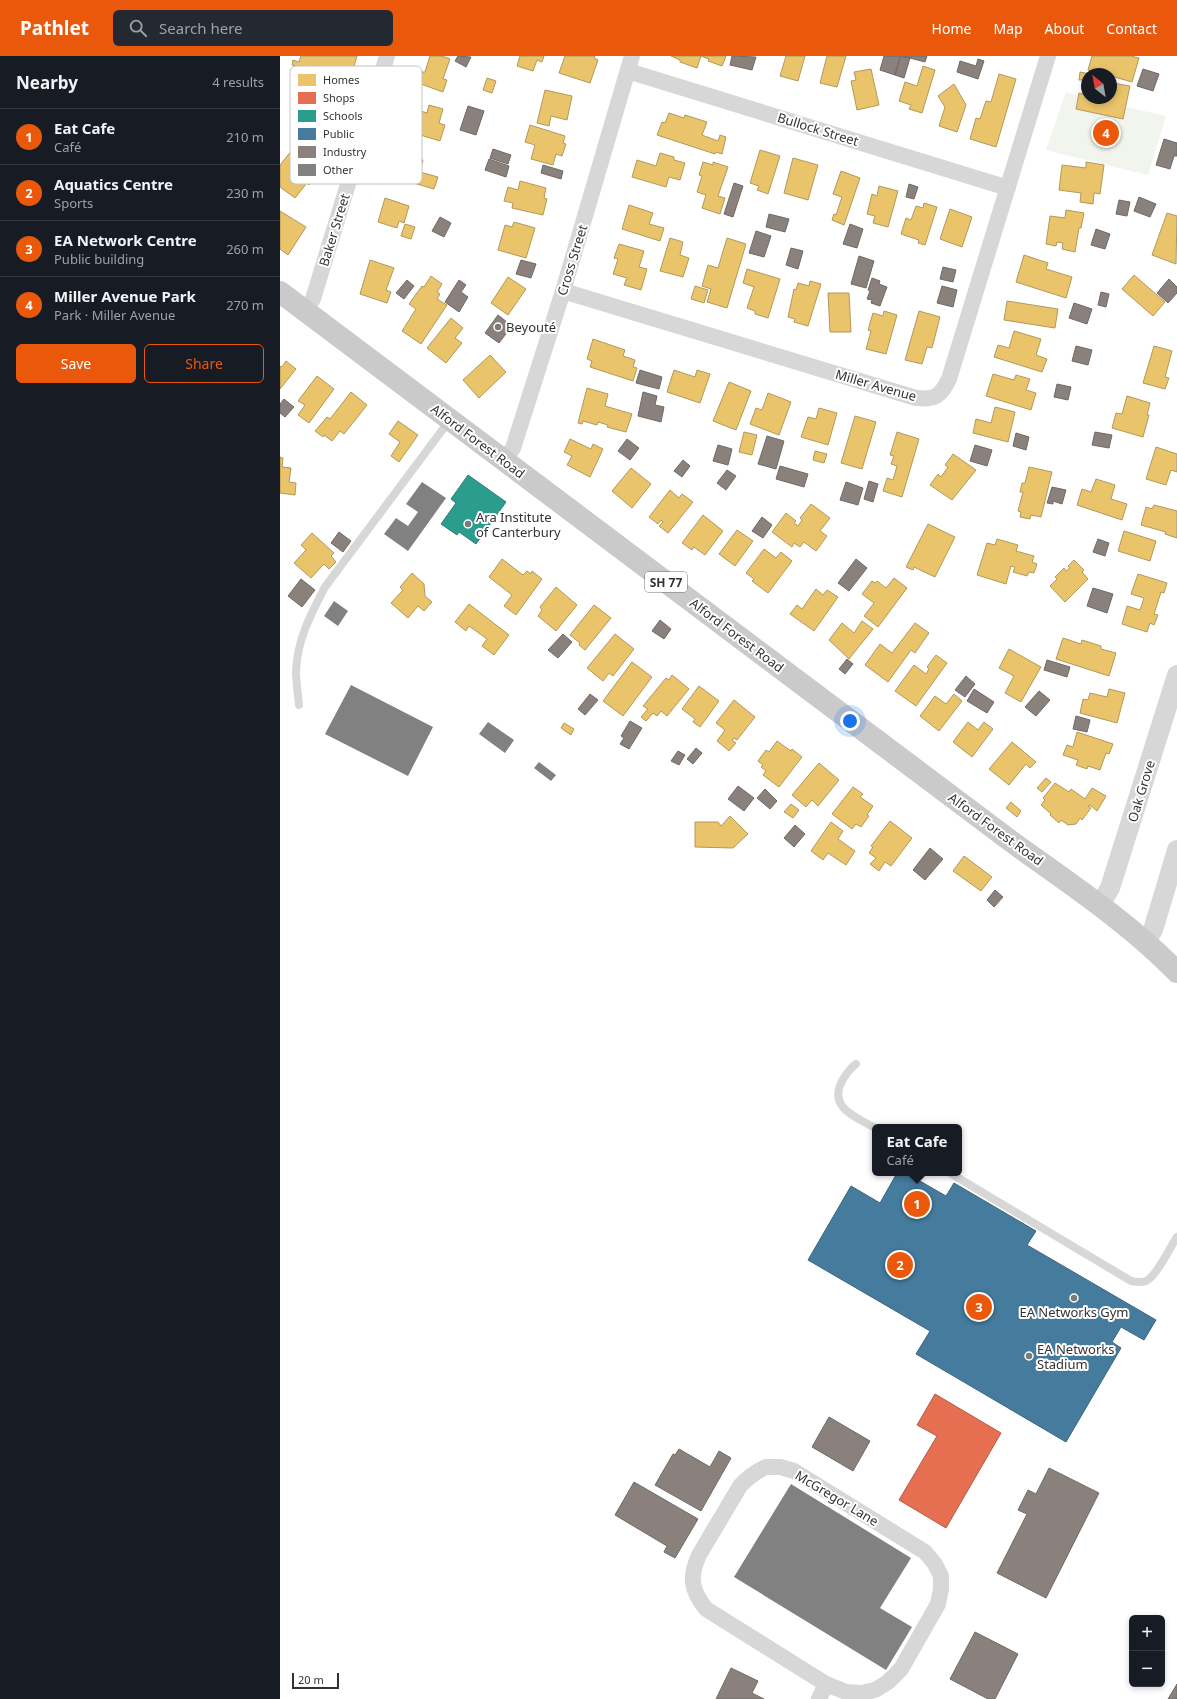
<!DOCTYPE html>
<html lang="en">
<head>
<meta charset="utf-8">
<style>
	body { margin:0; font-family:"Noto Sans",sans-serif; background:#242831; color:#f1f3f6 }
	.controls { position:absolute; right:12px; bottom:12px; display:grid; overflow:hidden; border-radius:6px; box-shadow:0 2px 6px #0003 }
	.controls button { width:36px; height:36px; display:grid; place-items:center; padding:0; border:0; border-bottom:1px solid #363941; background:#171b24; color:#f1f3f6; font:20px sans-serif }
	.compass { position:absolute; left:801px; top:12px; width:36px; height:36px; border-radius:50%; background:#171b24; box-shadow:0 2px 6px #0003; rotate:329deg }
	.scale { position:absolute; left:12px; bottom:10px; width:47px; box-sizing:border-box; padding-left:4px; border:2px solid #333; border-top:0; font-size:11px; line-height:14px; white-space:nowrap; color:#333; -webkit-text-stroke:3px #fff; paint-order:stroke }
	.you { position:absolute; left:570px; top:665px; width:14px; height:14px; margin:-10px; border:3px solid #fff; border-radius:50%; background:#1a73e8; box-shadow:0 0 0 6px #1a73e833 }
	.badge { display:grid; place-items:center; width:26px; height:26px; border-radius:50%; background:#ea580c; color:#fff; font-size:13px; font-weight:700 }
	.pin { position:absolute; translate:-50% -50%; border:2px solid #fff; box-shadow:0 1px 4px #0006 }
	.popup { position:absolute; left:592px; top:1068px; width:90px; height:52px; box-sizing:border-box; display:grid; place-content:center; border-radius:6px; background:#171b24; filter:drop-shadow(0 1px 3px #0005); font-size:13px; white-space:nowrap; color:#9ea1a6 }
	.popup b { font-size:15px; color:#f1f3f6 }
	.popup::after { content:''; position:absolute; left:50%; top:100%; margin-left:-8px; border:8px solid transparent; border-top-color:#171b24 }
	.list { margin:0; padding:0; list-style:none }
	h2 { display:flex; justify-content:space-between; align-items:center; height:52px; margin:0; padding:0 16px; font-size:17px }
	h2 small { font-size:13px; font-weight:400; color:#9ea1a6 }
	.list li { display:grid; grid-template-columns:26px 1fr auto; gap:12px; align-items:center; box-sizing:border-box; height:56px; padding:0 16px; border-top:1px solid #363941 }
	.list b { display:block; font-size:15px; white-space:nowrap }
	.list p { margin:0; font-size:13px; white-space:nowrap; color:#9ea1a6 }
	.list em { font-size:13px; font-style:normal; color:#9ea1a6 }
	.actions { display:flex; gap:8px; padding:12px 16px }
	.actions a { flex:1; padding:9px 0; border:1px solid #ea580c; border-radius:6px; text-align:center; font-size:14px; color:#ea580c }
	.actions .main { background:#ea580c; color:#fff }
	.icon { flex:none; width:22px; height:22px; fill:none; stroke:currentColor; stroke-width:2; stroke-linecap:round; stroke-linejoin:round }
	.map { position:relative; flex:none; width:897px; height:1643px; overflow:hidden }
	header { display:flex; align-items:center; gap:24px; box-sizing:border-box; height:56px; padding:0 20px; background:#ea580c; color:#fff }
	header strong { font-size:19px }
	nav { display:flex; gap:22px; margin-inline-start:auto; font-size:14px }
	.search { width:280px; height:36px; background:#242831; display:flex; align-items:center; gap:10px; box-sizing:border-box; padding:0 14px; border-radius:6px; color:#9ea1a6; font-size:15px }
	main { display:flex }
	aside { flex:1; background:#171b24 }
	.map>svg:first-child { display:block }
	.park { fill:#f1f5ed }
	.homes { fill:#e9c46a; stroke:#b2985a }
	.shops { fill:#e76f51; stroke:#b15d48 }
	.schools { fill:#2a9d8f; stroke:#2d7d73 }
	.public { fill:#457b9d; stroke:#40657d }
	.industry { fill:#8a817c; stroke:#706a66 }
	.building { fill:#818181 }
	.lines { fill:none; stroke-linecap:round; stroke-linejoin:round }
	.service { stroke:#d7d7d7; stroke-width:8 }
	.minor { stroke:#d7d7d7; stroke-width:16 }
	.tertiary { stroke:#d7d7d7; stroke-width:20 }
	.primary { stroke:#cacaca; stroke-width:22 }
	.poi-dot { fill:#7a7a7a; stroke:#fff; stroke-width:1.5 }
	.labels { text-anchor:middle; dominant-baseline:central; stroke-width:4; stroke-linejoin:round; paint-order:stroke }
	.shield { fill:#fff; stroke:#707070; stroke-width:1 }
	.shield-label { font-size:12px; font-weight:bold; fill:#333 }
	.street-label { font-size:13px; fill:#333; stroke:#fff }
	.poi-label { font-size:13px; fill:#333; stroke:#fff; text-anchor:start }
	.key { fill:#fff; stroke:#c2c2c2; stroke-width:1 }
	.key-label { font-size:11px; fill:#333 }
</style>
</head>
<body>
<header>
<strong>Pathlet</strong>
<div class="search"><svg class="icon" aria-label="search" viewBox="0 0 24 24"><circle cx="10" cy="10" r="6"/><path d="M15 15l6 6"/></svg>Search here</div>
<nav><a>Home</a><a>Map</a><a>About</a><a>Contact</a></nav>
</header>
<main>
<aside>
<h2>Nearby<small>4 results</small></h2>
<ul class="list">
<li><span class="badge">1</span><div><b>Eat Cafe</b><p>Café</p></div><em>210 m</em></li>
<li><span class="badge">2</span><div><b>Aquatics Centre</b><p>Sports</p></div><em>230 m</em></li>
<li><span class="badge">3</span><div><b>EA Network Centre</b><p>Public building</p></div><em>260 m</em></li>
<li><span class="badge">4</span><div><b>Miller Avenue Park</b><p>Park · Miller Avenue</p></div><em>270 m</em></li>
</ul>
<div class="actions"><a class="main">Save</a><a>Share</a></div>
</aside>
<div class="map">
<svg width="897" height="1643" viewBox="0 0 897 1643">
	<rect width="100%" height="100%" fill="#fff"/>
	<!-- park -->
	<path class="park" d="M786,36L807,42L886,60L868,119L766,94Z"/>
	<!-- homes -->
	<path class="homes" d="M21,0H77L71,21L33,10L31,14L12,9L13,4L19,6Z
		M150,0H162L170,3L163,23L167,24L163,36L138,27L142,16H145Z
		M240,0H264L262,6L257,4L253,15L237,10Z
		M285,0H315L314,2L318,4L310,27L279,17Z
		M391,0H446L442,10L428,5L429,3L421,0L417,12L400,6V4Z
		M506,0H525L518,25L500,20Z
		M547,0H566L557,31L540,27Z
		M812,0H851L859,2L852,26L831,20V18H823L808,14Z
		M643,10L655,14L642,57L629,53L631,49L619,45L625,26L637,30Z
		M591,13L599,49L577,54L571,25L576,24L574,16Z
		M800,16L810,18H807V24H799Z
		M719,18L736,23L716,91L690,83L696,62L700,63L706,45L711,46Z
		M207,22L216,25L212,37L203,34Z
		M833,27L850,30L843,63L796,53L799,37L807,39V42L829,44L831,42Z
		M674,28L686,49L677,76L659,70L665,51L658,40Z
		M45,29L59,32L53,58L57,59L55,66L31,61L34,45H32L35,32L44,34Z
		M265,34L292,40L287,64L271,60L269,70L257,67Z
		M149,49L163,53L159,67L165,69L160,85L124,74L128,61L135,63L137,54L147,57Z
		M389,57L404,62L405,59L427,66L422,79L438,85L440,79L446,81L442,98L436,96L435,98L377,79L382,66L385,67Z
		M250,69L285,80L283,87L286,88L282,100L276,98L273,109L251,103L255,89L245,86Z
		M20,84L35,96L30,103L39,111L32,121L34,122L29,129L27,127L15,142L0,131V109Z
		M480,94L500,100L488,138L477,134L479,130L470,127Z
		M380,97L394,101V104L405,107L400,124L389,121L386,131L352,121L357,104L376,110Z
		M116,99L126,102L127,100L143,104L140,116L158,121L154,133L127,125L126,127L116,125L117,122L110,120Z
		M513,102L538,109L528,144L504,137Z
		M423,106L433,109V106L448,111L438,140L445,142L440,158L422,152L426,139L417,136L422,120L419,119Z
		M806,106L824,109L820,138L814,137L813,148L800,146L801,137L779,134L782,109L806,112Z
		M561,115L580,122L564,169L552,164L554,158L556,159L562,141L553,138Z
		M240,125L266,132L264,142L267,143L263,159L232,152L233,147L224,145L228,131L238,134Z
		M599,130L618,135L608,171L593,167L595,160L587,158L592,138L597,140Z
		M105,142L129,150L124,167L119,165L117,172L98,166Z
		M644,147L657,151L645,189L638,187L639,184L621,178L626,162L631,164L636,150L643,152Z
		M349,149L373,157L369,168L384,172L380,185L342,173Z
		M670,153L692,161L682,191L660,183Z
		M786,154L804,157L801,172H799L795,196L782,193L783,187L777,186L776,190L766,188L770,160L785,162Z
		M0,155L26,171L8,199L0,193Z
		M887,157L897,160L896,208L872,199Z
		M234,166L255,172L246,202L218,194L225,169L232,171Z
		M125,168L135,171L131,183L121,180Z
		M390,182L403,186L400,199L409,202L403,221L380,215Z
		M447,182L466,188L447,252L427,246L431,233L422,230L428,209L438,212Z
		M339,188L364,195L359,211L367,213L361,234L344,229L347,222L333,218L338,203L334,202Z
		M744,199L768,207L766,213L792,221L786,242L736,226Z
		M90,204L114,212L106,234L111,236L107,247L80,238Z
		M467,213L500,223L488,262L475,258V255L467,252L474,231L463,227Z
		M854,219L885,246L873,260L842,233Z
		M151,220L162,228L157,236L160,238L157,243L167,249L141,288L122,275L136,253L129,248L142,230L144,231Z
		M228,221L246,233L228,259L211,247Z
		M530,225L541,228L528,270L514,266L515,263L508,261L514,233L516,234L518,227L529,230Z
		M415,230L428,234L424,247L411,243Z
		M548,237H569L571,276H550Z
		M727,245L778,253L775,272L724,264Z
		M604,255L617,259L606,298L586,293L591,275L588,274L593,257L603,260Z
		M639,255L660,261L652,292L647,291L642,308L625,304Z
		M171,262L183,272L175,282L182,287L166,307L147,292Z
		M734,275L761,283L756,299L767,303L762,316L714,301L718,289L729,292Z
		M313,283L345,294L343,300L355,304L353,311L357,312L353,325L310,311L312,305L307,303Z
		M874,290L892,295L885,321L889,322L885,333L863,327Z
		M210,299L226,316L199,342L183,324Z
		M6,305L16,313L0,333V310L2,311Z
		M394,314L415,321L417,314L430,318L420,347L387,336Z
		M713,318L734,324L736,319L750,323L746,334L756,337L751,354L706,340Z
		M37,320L54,333L29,367L18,359L25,349L18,345Z
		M449,326L471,335L456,374L433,365Z
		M307,332L328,338L325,350L352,358L346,376L327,371L328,369L318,366L317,369L303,365L302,368L298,367Z
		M71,336L87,349L64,378L60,375L52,385L44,379L43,381L35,375L47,361L50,363Z
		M488,337L511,346L499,379L470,368L476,352L482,354Z
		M847,340L870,347L867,359H869L863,381L832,372L836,357L842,358Z
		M715,351L735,356L728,386L693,377L696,363L711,367Z
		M539,352L557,357L548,389L521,381L528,361L536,363Z
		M575,360L596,366L582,413L561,407Z
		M118,365L138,379L119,406L111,400L120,386L109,378Z
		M464,376L477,379L472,399L459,396Z
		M617,376L639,383L622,441L603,435L607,422L613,424L617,410L611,408L614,400L610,399Z
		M290,383L311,393L313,388L323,393L310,421L287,409L292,400L284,396Z
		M876,391L897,398V416L891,414L886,429L866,423Z
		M535,395L547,398L544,407L533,404Z
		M673,398L696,414L672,444L650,429L658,418L661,421L668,411L665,409Z
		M0,401L3,402L2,411L11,412L9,426L16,427L15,439L0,437Z
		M749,411L772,416L761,461L751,459L750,463L740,461L741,456L738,455L743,436H740L742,427H745Z
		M351,412L371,428L352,452L332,435Z
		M816,423L835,429L831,443L847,448L842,464L797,449L802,433L811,436Z
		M390,434L399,442L402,438L413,446L388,477L379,470L383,466L381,464L378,468L369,461Z
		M531,448L550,462L540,475L547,480L536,495L524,486L520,491L514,487L512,491L492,476L506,457L516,465L514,467L518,470L522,464L520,462Z
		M874,449L897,455V482L885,478L886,476L861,469L866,451L872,453Z
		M423,459L443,475L425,499L414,491L412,494L402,487Z
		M648,468L675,481L655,521L634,511L633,514L626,511Z
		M457,474L473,485L455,510L439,498Z
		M844,475L876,485L870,505L838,495Z
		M32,477L54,497L51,500L56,506L49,513L44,508L31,522L14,507L26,494L21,489Z
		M717,483L738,489L736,495L754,500L752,506L757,508L754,517L749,516L747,520L733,516L735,511L731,510L726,528L697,519L707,487L715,489Z
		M484,493L496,502L501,496L512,505L488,537L472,525L474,523L466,517Z
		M222,503L243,519L247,515L251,518L252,515L262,523L236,559L224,550L232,539L209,521Z
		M794,504L804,514L802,516L808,523L785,546L770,530L777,523L775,521L784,512L786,515L790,512L788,510Z
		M132,517L144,528L145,540L152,546L144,555L138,550L128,562L111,547L123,534L120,531Z
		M858,518L887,527L884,537L881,536L874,558L878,559L874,569L870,567L867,576L842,568L847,550L860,554L864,542L851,538Z
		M614,522L627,532L598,571L584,560L594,547L582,538L592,525L595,527L597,525L606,532Z
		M276,531L297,549L276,575L258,560L262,554L260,551Z
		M536,533L543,539L547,534L558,541L534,575L510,558L517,549L522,553Z
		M189,548L229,579L214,599L202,590L207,583L189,570L186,575L175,566Z
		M314,549L331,562L305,594L299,589L300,587L290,579Z
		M582,565L593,573L569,603L549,584L562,567L574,577Z
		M635,567L649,577L635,597L631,594L608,626L585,609L600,588L612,597Z
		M335,578L354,593L333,620L329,617L323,625L307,612Z
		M783,582L801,588L802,584L821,590V593L836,597L829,620L776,603Z
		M729,593L761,611L741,646L725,637L734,620L719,612Z
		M656,599L667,607L636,650L615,635L634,609L646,618L649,613L647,611Z
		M352,606L372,621L343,660L323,645Z
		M392,619L409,633L387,660L381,655L377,660L373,657L366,665L361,661L368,653L363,650L386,622L389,624Z
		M419,630L439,645L420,671L413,666L415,663L402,653Z
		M829,633L845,637L837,667L800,657L803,643L808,644L810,637L827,641Z
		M674,638L682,645L659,675L640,660L655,640L666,648Z
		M454,644L475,661L457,684L454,682L452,684L456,687L449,695L437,685L445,674L436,667Z
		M688,666L698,674L704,666L713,673L692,701L673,686Z
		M284,667L294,673L291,679L281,672Z
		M797,676L833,688L829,698L826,697L820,714L808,710L807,713L796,709L798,704L783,699L787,689L793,691Z
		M497,685L511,695L512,693L522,701L499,731L483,719L486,715L481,711L483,709L478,705L486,694L489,696Z
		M732,686L756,706L750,712L746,708L729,729L709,713Z
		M539,707L559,724L538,750L532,744L526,751L512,739Z
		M766,722L771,726L762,736L757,732Z
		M775,727L789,736L791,733L805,743L812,732L826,740L817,755L810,749L808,750L811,752L802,764L800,762L796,768L788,769L781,764L779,767L770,759L771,758L761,749L765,744L763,742Z
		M573,731L583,738L580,741L593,750L587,759L589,760L581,771L576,768L572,773L552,758Z
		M731,746L741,755L737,761L726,752Z
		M511,748L519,754L513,762L504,756Z
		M450,760L468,778L453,792L415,791V766H438L441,770Z
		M610,765L632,782L611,810L605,806L599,815L590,808L596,802L589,797L593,791L591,790Z
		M551,766L563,775L558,783L575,795L566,809L548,797L543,804L531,795Z
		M684,800L712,821L701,835L673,815Z"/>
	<!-- shops -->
	<path class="shops" d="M655,1338L721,1377L666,1472L619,1444L657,1380L637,1369Z"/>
	<!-- schools -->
	<path class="schools" d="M188,419L226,446L196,488L179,476L177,479L161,468L176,447L171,443Z"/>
	<!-- public -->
	<path class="public" d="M617,1117H626L666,1140L674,1127L756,1175L747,1189L876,1264L864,1284L841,1271L832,1286L841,1292L786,1386L636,1298L650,1275L528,1204L571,1130L600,1147Z"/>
	<!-- industry -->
	<path class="industry" d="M178,0L191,1L186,11L175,5Z
		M452,0L476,1L472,14L450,9Z
		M604,0H620L615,19L600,14Z
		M621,0L630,2L624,22L615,19Z
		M622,0H647L645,6Z
		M698,3L704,5L698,23L677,16L680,5L696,10Z
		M863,13L879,18L873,35L857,30Z
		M188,50L204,55L196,79L180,74Z
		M41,69L58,73L53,93L36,88Z
		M884,83L897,87V100H894L890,113L876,109Z
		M213,93L231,99L228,108L210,102Z
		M209,103L229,110L226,121L205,114Z
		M263,109L283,115L281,123L261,117Z
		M454,127L463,130L453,161L444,158Z
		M629,128L638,131L634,143L626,141Z
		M859,141L876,148L870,161L854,155Z
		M839,144L850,146L847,160L836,158Z
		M489,158L509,163L505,176L486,171Z
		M160,161L171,167L164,181L152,175Z
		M570,168L583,173L577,192L563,188Z
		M816,173L830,178L825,193L811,189Z
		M476,175L491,180L484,201L469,197Z
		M511,192L523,195L518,213L506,209Z
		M579,200L594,205L586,232L571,228Z
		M241,204L256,208L251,222L236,218Z
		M663,211L676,214L673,226L660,223Z
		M592,222L600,225L599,228L607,231L600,250L591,247L592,244L587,243L590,235L588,234Z
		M889,223L897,231V237L888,247L877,237Z
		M127,224L134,230L124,243L116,237Z
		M179,224L186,229L181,236L188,241L179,256L165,246Z
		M662,230L677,234L673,251L657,247Z
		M821,236L829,238L826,251L818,249Z
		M794,247L812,253L807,268L789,262Z
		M218,259L232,270L219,287L205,277Z
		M796,290L812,294L808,309L792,305Z
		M360,314L382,321L379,333L356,327Z
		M777,328L791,331L788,344L774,341Z
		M363,336L377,340L375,349L384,351L381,366L358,360Z
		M4,343L14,351L5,361L0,357V348Z
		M815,376L832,379L829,392L812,389Z
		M736,377L749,381L746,394L733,390Z
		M487,380L504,385L496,413L478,408Z
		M347,383L359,392L350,404L338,395Z
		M438,389L452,393L448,409L433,405Z
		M695,389L712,394L707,410L690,405Z
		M403,404L410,410L402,421L394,415Z
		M500,410L528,418L524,431L496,423Z
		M447,414L456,420L446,434L437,427Z
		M589,425L598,428L593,446L584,443Z
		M566,426L583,432L578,449L560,444Z
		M772,431L786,434L782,448L773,445V448L767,447Z
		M482,461L492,469L483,482L472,475Z
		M59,476L71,485L63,496L51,487Z
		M818,483L829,487L825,500L813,496Z
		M576,503L587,512L569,535L558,527Z
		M21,523L35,534L22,551L8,540Z
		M813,532L833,538L827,557L807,550Z
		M380,564L391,573L384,583L372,575Z
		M283,578L292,586L278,602L268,594Z
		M567,603L573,608L565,618L559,613Z
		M767,604L790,611L787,621L764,614Z
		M686,620L695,628L685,641L675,634Z
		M694,633L714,646L707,657L687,645Z
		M759,635L770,644L756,660L745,651Z
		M310,638L318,644L305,659L298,653Z
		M796,660L810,664L807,676L793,673Z
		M350,665L362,672L349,693L340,688L344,682L341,680Z
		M416,692L422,697L413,708L407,703Z
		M398,695L405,699L399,709L391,705Z
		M458,730L474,742L464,755L448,743Z
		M485,733L497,745L490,753L477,742Z
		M515,769L525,778L514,791L504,782Z
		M650,792L663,803L645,824L633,814Z
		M715,834L723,841L714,851L707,844Z
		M549,1361L590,1385L573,1415L532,1391Z
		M399,1393L430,1411L439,1395L451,1402L421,1455L375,1429L393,1398L395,1399Z
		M769,1412L819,1437L766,1542L717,1517L747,1458L738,1454L748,1434L756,1438Z
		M354,1426L418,1463L395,1502L384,1496L387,1490L335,1459Z
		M695,1576L738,1598L715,1643H708L670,1623Z
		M451,1612L478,1625L472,1637L484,1643H436Z
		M897,1628V1643H888Z"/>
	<!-- building -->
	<path class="building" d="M142,426L166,442L128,495L104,478L116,462L128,470L138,456L126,448Z
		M54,545L68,555L58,570L44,560Z
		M71,629L153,671L128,720L45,678Z
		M208,666L234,684L225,697L199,678Z
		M259,706L276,719L271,725L254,712Z
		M511,1428L631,1502L600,1552L632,1571L606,1614L454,1521Z"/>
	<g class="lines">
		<!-- service -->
		<path class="service" d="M19,649C18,638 16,626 16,615C17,584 31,558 45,531L169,365
			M576,1008C569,1013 566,1018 562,1025C548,1052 576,1061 595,1072
			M670,1117L851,1225C856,1226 861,1227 866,1225C877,1220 890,1191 897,1181"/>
		<!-- minor -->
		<path class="minor" d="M348,15L728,132
			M283,235L636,342C655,344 661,340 669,323L768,0
			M25,254L33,243L107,0
			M225,404L233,392L235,386L283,235L352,0
			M486,1411H500L514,1415L645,1496L655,1508L661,1520V1533L658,1548L621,1613L608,1626L595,1634L581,1637L566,1636L546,1628L426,1553C411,1534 409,1521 419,1499L460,1430C468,1421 475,1416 486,1411Z
			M539,1643L546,1628"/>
		<!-- tertiary -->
		<path class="tertiary" d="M820,849L830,832L897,619
			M866,885L873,874L897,794"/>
		<!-- primary -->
		<path class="primary" d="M0,236L732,786C789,827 848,866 897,916"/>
	</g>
	<!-- markers -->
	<g class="poi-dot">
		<circle cx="218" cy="271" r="4"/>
		<circle cx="188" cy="468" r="4"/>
		<circle cx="794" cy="1242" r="4"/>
		<circle cx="749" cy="1300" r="4"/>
	</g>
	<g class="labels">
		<!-- shield labels -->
		<rect class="shield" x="365" y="516" width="42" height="20" rx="3"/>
		<g class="shield-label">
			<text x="386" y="526">SH 77</text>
		</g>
		<!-- street labels -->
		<g class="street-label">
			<text transform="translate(538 73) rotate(17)">Bullock Street</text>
			<text transform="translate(54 174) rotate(-73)">Baker Street</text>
			<text transform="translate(292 204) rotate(-73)">Cross Street</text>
			<text transform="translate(596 329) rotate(16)">Miller Avenue</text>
			<text transform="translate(198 385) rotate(37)">Alford Forest Road</text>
			<text transform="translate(457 579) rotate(37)">Alford Forest Road</text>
			<text transform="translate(861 735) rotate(-73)">Oak Grove</text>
			<text transform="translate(716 773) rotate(36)">Alford Forest Road</text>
			<text transform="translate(557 1442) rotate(31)">McGregor Lane</text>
		</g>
		<!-- poi labels -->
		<g class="poi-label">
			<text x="226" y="271">Beyouté</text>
			<text x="196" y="461">Ara Institute<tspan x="196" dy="15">of Canterbury</tspan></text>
			<text x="794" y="1256" text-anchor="middle">EA Networks Gym</text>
			<text x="757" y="1293">EA Networks<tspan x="757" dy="15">Stadium</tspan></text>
		</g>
	</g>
	<!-- legend -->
	<rect x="10" y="10" width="132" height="118" rx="6" class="key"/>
	<rect x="18" y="18" width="18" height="12" fill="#e9c46a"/>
	<rect x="18" y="36" width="18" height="12" fill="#e76f51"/>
	<rect x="18" y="54" width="18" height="12" fill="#2a9d8f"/>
	<rect x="18" y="72" width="18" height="12" fill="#457b9d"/>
	<rect x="18" y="90" width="18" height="12" fill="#8a817c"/>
	<rect x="18" y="108" width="18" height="12" fill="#818181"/>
	<g class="key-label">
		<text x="43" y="28">Homes</text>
		<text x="43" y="46">Shops</text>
		<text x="43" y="64">Schools</text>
		<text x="43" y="82">Public</text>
		<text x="43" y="100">Industry</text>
		<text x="43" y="118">Other</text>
	</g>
</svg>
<div class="controls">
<button>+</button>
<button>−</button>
</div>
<svg class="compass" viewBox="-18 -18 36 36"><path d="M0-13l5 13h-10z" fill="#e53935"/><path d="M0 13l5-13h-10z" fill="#9ea1a6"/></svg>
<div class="scale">20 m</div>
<div class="you"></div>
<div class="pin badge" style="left:637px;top:1148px">1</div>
<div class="popup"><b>Eat Cafe</b>Café</div>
<div class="pin badge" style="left:620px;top:1209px">2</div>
<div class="pin badge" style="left:699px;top:1251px">3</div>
<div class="pin badge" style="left:826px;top:77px">4</div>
</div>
</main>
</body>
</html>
